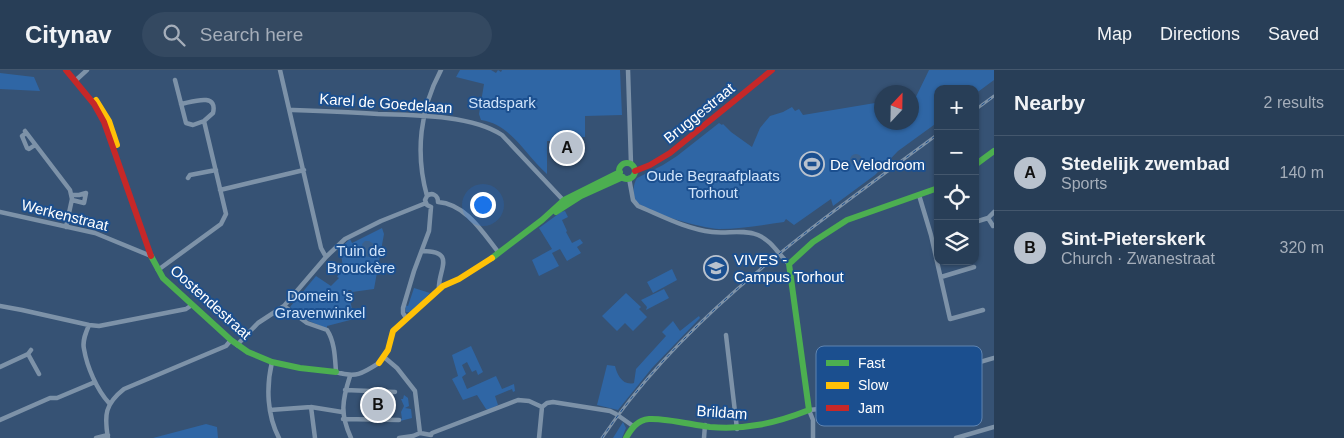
<!DOCTYPE html>
<html lang="en">
<head>
<meta charset="utf-8">
<style>
	body { margin:0; font-family:Arial,sans-serif; background:#344961; color:#f1f3f6 }
	.controls { position:absolute; right:15px; top:15px; display:grid; overflow:hidden; border-radius:10px; box-shadow:0 1px 4px #0004 }
	.controls button { width:45px; height:45px; display:grid; place-items:center; padding:0; border:0; border-bottom:1px solid #44576d; background:#283e57; color:#f1f3f6; font:25px sans-serif }
	.compass { position:absolute; left:874px; top:15px; width:45px; height:45px; border-radius:50%; background:#283e57; box-shadow:0 1px 4px #0004; rotate:22deg }
	.you { position:absolute; left:482px; top:134px; width:18px; height:18px; margin:-12px; border:4px solid #fff; border-radius:50%; background:#1a73e8; box-shadow:0 0 0 8px #1a73e833 }
	.badge { display:grid; place-items:center; width:32px; height:32px; border-radius:50%; background:#b9c2ce; color:#111; font-size:16px; font-weight:700 }
	.pin { position:absolute; translate:-50% -50%; border:2px solid #fff; box-shadow:0 1px 5px #0006 }
	.list { margin:0; padding:0; list-style:none }
	h2 { display:flex; justify-content:space-between; align-items:center; height:65px; margin:0; padding:0 20px; font-size:21px }
	h2 small { font-size:16px; font-weight:400; color:#a5aeba }
	.list li { display:grid; grid-template-columns:32px 1fr auto; gap:15px; align-items:center; box-sizing:border-box; height:75px; padding:0 20px; border-top:1px solid #44576d }
	.list b { display:block; font-size:19px; white-space:nowrap }
	.list p { margin:0; font-size:16px; white-space:nowrap; color:#a5aeba }
	.list em { font-size:16px; font-style:normal; color:#a5aeba }
	.icon { flex:none; width:28px; height:28px; fill:none; stroke:currentColor; stroke-width:2; stroke-linecap:round; stroke-linejoin:round }
	.map { position:relative; flex:none; width:994px; height:368px; overflow:hidden }
	header { display:flex; align-items:center; gap:30px; box-sizing:border-box; height:70px; padding:0 25px; background:#283e57; border-bottom:1px solid #44576d }
	header strong { font-size:24px }
	nav { display:flex; gap:28px; margin-inline-start:auto; font-size:18px }
	.search { width:350px; height:45px; background:#344961; display:flex; align-items:center; gap:12px; box-sizing:border-box; padding:0 18px; border-radius:28px; color:#a5aeba; font-size:19px }
	main { display:flex }
	aside { flex:1; background:#283e57 }
	.map>svg:first-child { display:block }
	.green { fill:#2f66a5 }
	.water { fill:#3b618d }
	.lines { fill:none; stroke-linecap:round; stroke-linejoin:round }
	.street { stroke:#7d92a8; stroke-width:4.5 }
	.fast { stroke:#4caf50; stroke-width:6 }
	.slow { stroke:#ffc107; stroke-width:6 }
	.jam { stroke:#c62828; stroke-width:6 }
	.rail-casing { stroke:#7e92a7; stroke-width:3 }
	.rail { stroke:#1b4f8f; stroke-width:1; stroke-dasharray:4; stroke-linecap:butt }
	.labels { text-anchor:middle; dominant-baseline:central; stroke-width:4; stroke-linejoin:round; paint-order:stroke }
	.park-label { font-size:15px; fill:#cfe3fa; stroke:#1b4f8f }
	.street-label { font-size:15px; fill:#fff; stroke:#1b4f8f }
	.poi-label { font-size:15px; fill:#fff; stroke:#1b4f8f; text-anchor:start }
	.key { fill:#1b4f8f; stroke:#5f84b1; stroke-width:1 }
	.key-label { font-size:14px; fill:#fff }
</style>
</head>
<body>
<header>
<strong>Citynav</strong>
<div class="search"><svg class="icon" aria-label="search" viewBox="0 0 24 24"><circle cx="10" cy="10" r="6"/><path d="M15 15l6 6"/></svg>Search here</div>
<nav><a>Map</a><a>Directions</a><a>Saved</a></nav>
</header>
<main>
<div class="map">
<svg width="994" height="368" viewBox="0 0 994 368">
	<rect width="100%" height="100%" fill="#365274"/>
	<!-- green -->
	<path class="green" d="M460,0H491L496,3L498,0L501,2L502,0H620L622,45L585,46V67L568,68V71H547V104C526,86 511,54 481,50L479,44L484,14L456,7Z
		M929,0H994V10L975,24V19H938V52L898,81L875,105L833,136L831,129L794,155L786,149L784,152C763,155 741,159 719,159C701,158 651,144 638,133C631,128 633,114 637,108L663,95L677,86L719,53L722,55L723,54L731,62L752,77L760,58L770,46L783,42L792,37L795,41L799,39L803,45L881,32L882,52H912V35Z
		M0,3L34,7L40,21L0,19Z
		M565,141L568,147L562,150L567,161L566,162L572,173L580,169L583,173L577,177L581,183L567,191L560,179L552,183L559,196L539,206L532,190L552,179L539,158L561,142Z
		M382,158L384,164L374,219L352,222L351,220H348L354,249L327,256V259L307,250L290,237L316,206L331,216L339,208L337,207L340,203L339,200L343,197L340,178L350,169L352,173Z
		M672,199L677,210L653,223L647,212Z
		M414,218L430,223L411,242H406L405,235L408,236Z
		M664,219L669,228L646,240L647,237L641,230Z
		M626,223L641,237L639,239L647,247L633,261L625,253L617,261L602,246Z
		M699,246L700,248L652,298L618,340L597,335L607,295L615,296C617,305 623,316 634,313L636,299L666,266L662,262L673,251L680,261Z
		M471,276L483,302L478,305L476,300L472,302L467,292L462,295L466,304L462,307L467,319L496,306L502,319L514,314L515,321L513,322L512,319L495,326L498,335L489,340L486,339L477,325L463,330L452,309L458,306L452,285Z
		M404,325L408,328L409,336L405,338L411,339L412,348L400,351L396,348L402,349L401,342L404,336L401,329H403Z
		M623,352L626,358L622,368H613Z
		M206,354L217,357L218,368H153Z"/>
	<!-- water -->
	<path class="water" d="M850 90a6 6 0 1 1 12 0a6 6 0 1 1-12 0Z
		M365,171H369L374,174L372,178L374,181L373,186L369,187L365,186L362,174Z"/>
	<g class="lines">
		<!-- street -->
		<path class="street" d="M280,0L321,178L326,187
			M628,0L631,94
			M175,10L186,53L193,55L204,51
			M75,11L87,0
			M290,40C319,41 349,42 378,44C414,45 472,45 502,65L565,132
			M25,61L70,120L72,129L66,157
			M26,63L22,66L27,78L29,79L35,75
			M188,108L190,105L216,100
			M629,108L633,130L638,136C662,146 686,159 712,162C727,164 743,159 758,165C772,171 778,184 789,194
			M220,120L304,100
			M919,125L931,165L950,249L983,240
			M427,126C432,122 438,125 438,132
			M72,130L84,133L86,123L79,125H72
			M438,132C466,134 483,163 499,183
			M431,137L427,135L425,130L427,126C415,83 420,39 441,0
			M0,142L95,163L151,186
			M988,148L993,156
			M975,152L988,148L994,142
			M422,181C458,181 437,201 439,220
			M158,200L221,154L226,144L204,51L213,43C218,22 192,32 181,34
			M941,207L974,197
			M0,236L22,240L89,255L99,256L186,239L192,235
			M284,236L307,253L327,260C335,272 335,289 336,302C356,308 362,304 379,293
			M406,248L403,243V238L414,201L429,161L431,137
			M89,255C86,262 82,271 84,279C87,297 97,320 109,333
			M726,265L737,359
			M237,275L258,253L284,236L326,187L345,169L381,151L426,133
			M28,284L39,304
			M384,287L397,298L415,321L420,363
			M272,292C266,317 267,345 279,368
			M0,297L28,284L31,280
			M350,306C342,331 340,344 351,368
			M345,320L395,322
			M311,337L315,368
			M542,337L547,333L553,332L610,341L616,344L633,356
			M270,340L311,337L342,342
			M343,349L399,350
			M0,350L50,328H57L95,312
			M431,365L432,363L518,330L529,331L542,337
			M96,368L108,365
			M108,368C104,345 105,334 124,319L226,276L231,270
			M399,368L413,366L420,363L431,365
			M539,368L542,337
			M704,368L705,355
			M813,368V350L809,340L819,339L994,288
			M956,368L994,357"/>
		<!-- fast -->
		<path class="fast" d="M619 101a8 8 0 1 1 16 0a8 8 0 1 1-16 0Z
			M975,95L994,81
			M556,142L581,126L623,107
			M151,186L163,208L231,270L248,282L272,292L300,298L336,302
			M492,188L542,150L564,130L620,102
			M626,368C631,359 637,350 649,349C666,348 693,355 710,357C746,360 776,353 809,340L789,194L813,172L847,150L938,118"/>
		<!-- slow -->
		<path class="slow" d="M96,30L109,51L117,75
			M379,293L388,280L393,261L443,216L459,209L492,188"/>
		<!-- jam -->
		<path class="jam" d="M66,0L94,34L104,52L151,186
			M635,101L650,95L670,83L772,0"/>
		<defs>
			<path id="rail" d="M975,40L994,26
				M602,368C688,241 817,154 938,64"/>
		</defs>
		<!-- rail casing -->
		<use href="#rail" class="rail-casing"/>
		<!-- rail -->
		<use href="#rail" class="rail"/>
	</g>
	<!-- icons -->
	<defs>
		<symbol id="stadium-ring" viewBox="-11 -11 22 22"><circle r="9.5" fill="#1b4f8f" stroke="#b9c2ce" stroke-width="1.5"/><path d="M0-5a6.5 5 0 1 0 0 10a6.5 5 0 1 0 0-10ZM-3.5-1.8h7v3.6h-7Z" fill="#b9c2ce"/></symbol>
		<symbol id="university-ring" viewBox="-11 -11 22 22"><circle r="9.5" fill="#1b4f8f" stroke="#b9c2ce" stroke-width="1.5"/><path d="M0-5L7-2L0 1L-7-2ZM-4 1L0 2.5L4 1V4Q0 6-4 4Z" fill="#b9c2ce"/></symbol>
	</defs>
	<g fill-rule="evenodd">
		<use href="#stadium-ring" x="798" y="80" width="28" height="28"/>
		<use href="#university-ring" x="702" y="184" width="28" height="28"/>
	</g>
	<g class="labels">
		<!-- park labels -->
		<g class="park-label">
			<text x="502" y="32">Stadspark</text>
			<text x="713" y="105">Oude Begraafplaats<tspan x="713" dy="17">Torhout</tspan></text>
			<text x="361" y="180">Tuin de<tspan x="361" dy="17">Brouckère</tspan></text>
			<text x="320" y="225">Domein 's<tspan x="320" dy="17">Gravenwinkel</tspan></text>
		</g>
		<!-- street labels -->
		<g class="street-label">
			<text transform="translate(386 33) rotate(4)">Karel de Goedelaan</text>
			<text transform="translate(699 43) rotate(-39)">Bruggestraat</text>
			<text transform="translate(65 145) rotate(14)">Werkenstraat</text>
			<text transform="translate(211 232) rotate(42)">Oostendestraat</text>
			<text transform="translate(722 342) rotate(4)">Brildam</text>
		</g>
		<!-- poi labels -->
		<g class="poi-label">
			<text x="830" y="94">De Velodroom</text>
			<text x="734" y="189">VIVES -<tspan x="734" dy="17">Campus Torhout</tspan></text>
		</g>
	</g>
	<!-- legend -->
	<rect x="816" y="276" width="166" height="80" rx="8" class="key"/>
	<rect x="826" y="290" width="23" height="6" fill="#4caf50"/>
	<rect x="826" y="312" width="23" height="7" fill="#ffc107"/>
	<rect x="826" y="335" width="23" height="6" fill="#c62828"/>
	<g class="key-label">
		<text x="858" y="298">Fast</text>
		<text x="858" y="320">Slow</text>
		<text x="858" y="343">Jam</text>
	</g>
</svg>
<div class="controls">
<button>+</button>
<button>−</button>
<button><svg class="icon" aria-label="locate" viewBox="0 0 24 24"><circle cx="12" cy="12" r="6"/><path d="M12 2v4M12 18v4M2 12h4M18 12h4"/></svg></button>
<button><svg class="icon" aria-label="layers" viewBox="0 0 24 24"><path d="M12 4l9 5-9 5-9-5zM3 14l9 5 9-5"/></svg></button>
</div>
<svg class="compass" viewBox="-18 -18 36 36"><path d="M0-13l5 13h-10z" fill="#e53935"/><path d="M0 13l5-13h-10z" fill="#a5aeba"/></svg>
<div class="you"></div>
<div class="pin badge" style="left:567px;top:78px">A</div>
<div class="pin badge" style="left:378px;top:335px">B</div>
</div>
<aside>
<h2>Nearby<small>2 results</small></h2>
<ul class="list">
<li><span class="badge">A</span><div><b>Stedelijk zwembad</b><p>Sports</p></div><em>140 m</em></li>
<li><span class="badge">B</span><div><b>Sint-Pieterskerk</b><p>Church · Zwanestraat</p></div><em>320 m</em></li>
</ul>
</aside>
</main>
</body>
</html>
